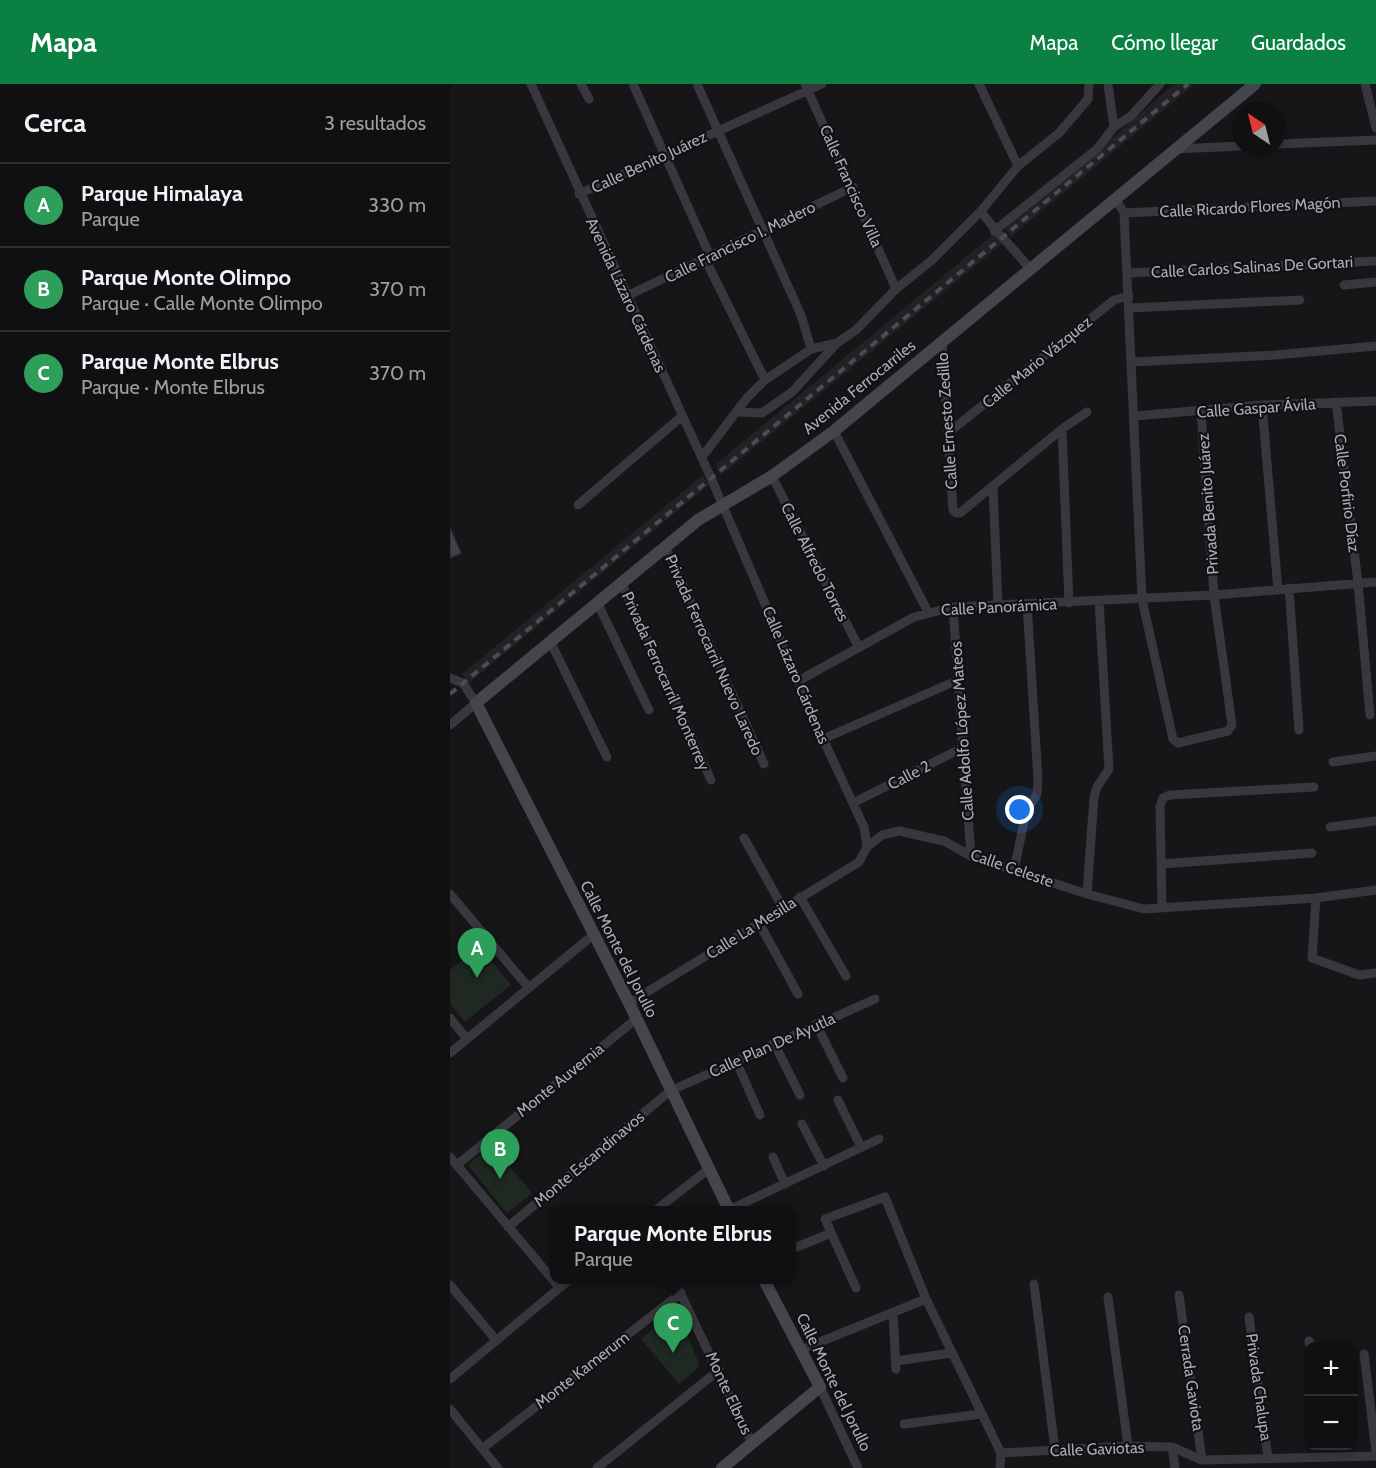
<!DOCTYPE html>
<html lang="es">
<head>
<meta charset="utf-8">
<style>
	body { margin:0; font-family:Cabin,sans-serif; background:#1e1e20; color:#f1f3f6 }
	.controls { position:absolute; right:18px; bottom:18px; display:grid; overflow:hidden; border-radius:12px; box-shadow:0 3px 9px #0003 }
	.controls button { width:54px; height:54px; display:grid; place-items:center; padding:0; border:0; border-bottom:2px solid #303032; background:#101012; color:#f1f3f6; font:30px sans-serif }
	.compass { position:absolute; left:782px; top:18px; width:54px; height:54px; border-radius:50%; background:#101012; box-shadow:0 3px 9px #0003; rotate:325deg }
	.you { position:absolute; left:570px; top:726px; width:21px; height:21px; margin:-15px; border:4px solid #fff; border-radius:50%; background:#1a73e8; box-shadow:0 0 0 9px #1a73e833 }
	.badge { display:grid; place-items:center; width:39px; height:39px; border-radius:50%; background:#0b8043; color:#fff; font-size:20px; font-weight:700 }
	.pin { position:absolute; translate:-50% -50px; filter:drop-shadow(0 2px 3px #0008) }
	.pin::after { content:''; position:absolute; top:32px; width:21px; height:18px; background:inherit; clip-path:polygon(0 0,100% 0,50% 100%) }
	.popup { position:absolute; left:100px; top:1122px; width:246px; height:78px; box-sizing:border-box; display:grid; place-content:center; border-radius:12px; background:#101012; filter:drop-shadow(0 2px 4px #0005); font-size:20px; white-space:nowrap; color:#9c9d9f }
	.popup b { font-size:22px; color:#f1f3f6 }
	.popup::after { content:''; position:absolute; left:50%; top:100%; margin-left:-12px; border:12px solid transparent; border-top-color:#101012 }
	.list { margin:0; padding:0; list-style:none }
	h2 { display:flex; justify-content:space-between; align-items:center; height:78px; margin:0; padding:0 24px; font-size:26px }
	h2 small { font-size:20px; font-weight:400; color:#9c9d9f }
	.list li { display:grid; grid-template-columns:39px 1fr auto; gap:18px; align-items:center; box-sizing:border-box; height:84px; padding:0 24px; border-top:2px solid #303032 }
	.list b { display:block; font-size:22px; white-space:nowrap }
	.list p { margin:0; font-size:20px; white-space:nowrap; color:#9c9d9f }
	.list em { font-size:20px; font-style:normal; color:#9c9d9f }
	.map { position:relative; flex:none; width:926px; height:1384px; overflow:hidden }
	header { display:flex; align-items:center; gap:36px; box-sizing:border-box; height:84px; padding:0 30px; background:#0b8043; color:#fff }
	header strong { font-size:28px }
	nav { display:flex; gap:33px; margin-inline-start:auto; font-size:21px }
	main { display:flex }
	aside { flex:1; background:#101012 }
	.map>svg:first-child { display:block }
	.built { fill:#222225 }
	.green { fill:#202822 }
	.building { fill:#404045; stroke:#313034; stroke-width:1.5 }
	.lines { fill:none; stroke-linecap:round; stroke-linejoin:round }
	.street { stroke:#37373d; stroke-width:9 }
	.secondary { stroke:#45464d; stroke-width:12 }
	.rail { stroke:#4c4d54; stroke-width:4; stroke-dasharray:8 6; stroke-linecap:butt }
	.labels { text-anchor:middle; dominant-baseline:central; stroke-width:4.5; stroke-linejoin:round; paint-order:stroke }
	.street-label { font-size:16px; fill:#a8abb8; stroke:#111113 }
</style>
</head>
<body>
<header>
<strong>Mapa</strong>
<nav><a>Mapa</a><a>Cómo llegar</a><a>Guardados</a></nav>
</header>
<main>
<aside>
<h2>Cerca<small>3 resultados</small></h2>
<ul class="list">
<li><span class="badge" style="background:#2e9e5b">A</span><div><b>Parque Himalaya</b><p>Parque</p></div><em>330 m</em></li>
<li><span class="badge" style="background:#2e9e5b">B</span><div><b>Parque Monte Olimpo</b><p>Parque · Calle Monte Olimpo</p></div><em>370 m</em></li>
<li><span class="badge" style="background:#2e9e5b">C</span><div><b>Parque Monte Elbrus</b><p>Parque · Monte Elbrus</p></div><em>370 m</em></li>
</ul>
</aside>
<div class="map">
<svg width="926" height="1384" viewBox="0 0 926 1384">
	<rect width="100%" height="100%" fill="#161618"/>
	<!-- built -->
	<path class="built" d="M724,0H745L561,153L553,142L667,50Z
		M545,149L552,160L270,392L266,380Z
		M253,391L259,401L19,599L12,590Z"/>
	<!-- green -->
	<path class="green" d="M30,863L61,901L15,938L0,920V886Z
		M42,1061L82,1109L57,1129L18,1081Z
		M227,1225L250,1282L229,1300L191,1255Z"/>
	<!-- building -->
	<path class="building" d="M0,444L11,469L0,474Z"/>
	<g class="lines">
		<!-- street -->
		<path class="street" d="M81,0L261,394L373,655L414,743L417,763
			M131,0L139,15
			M183,0L260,172
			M247,0L351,231L361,265
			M355,0L446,205
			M529,0L568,82
			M658,0L664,43
			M915,0L926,44
			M827,60L926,56
			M725,65L791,62
			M129,110L372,0
			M665,114L674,129L692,515L723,655L728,659L778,647L782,641L764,511L751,328
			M531,127C545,148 564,164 580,185
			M674,129L926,117
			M544,147L647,65L664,43L681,32L710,0
			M255,175L315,296
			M678,189L926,177
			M894,201L926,198
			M177,212L403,103
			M680,224L850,216
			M492,258L503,426L506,429H510L612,345L637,328
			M682,278L825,271L926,262
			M886,318L908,499L920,631
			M812,321L828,506
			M287,328L312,329L342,308L387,259
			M685,332L812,321L926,317
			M612,345L619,519
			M384,347L478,528
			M498,349L664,216L679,212
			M252,373L296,315L315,296L361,265L387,259L406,246L446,205L482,176L531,127L568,82L609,49L638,15L639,0
			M322,392L409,564
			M543,404L548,521
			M128,421L231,333
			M215,462L314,680
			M171,498L261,696
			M839,504L849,646
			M147,518L199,626
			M503,523L521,772
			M100,557L157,673
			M0,594L13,599L26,619L0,641
			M350,596L464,533L503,523L764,511L926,498
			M373,655L508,596
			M883,678L926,672
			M403,719L514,663
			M880,743L926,737
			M294,754L333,824
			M711,780L862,769
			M564,786L576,728L587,710L588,695L577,520
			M0,810L79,904
			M637,810L644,713L647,703L659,685L649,517
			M350,813L396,892
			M866,814L862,874L909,891L926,889
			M712,822L710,722L713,714L720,711L864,703
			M309,839L348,910
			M179,919L409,778L417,763L432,751L449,747L494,757L521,772L637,810L694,825L866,814L926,806
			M0,934L17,955
			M366,940L393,994
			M324,959L350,1011
			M0,969L143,851
			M286,977L310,1031
			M388,1016L411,1063
			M352,1040L374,1082
			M0,1073L109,1203
			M323,1073L335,1100
			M7,1081L186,935
			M206,1126L260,1084
			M279,1126L429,1055
			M58,1143L220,1007L425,915
			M342,1165L381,1149
			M224,1196L302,1359
			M584,1200L605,1366
			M0,1201L46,1256
			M406,1204L375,1135L435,1113L476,1215L551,1369L550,1384
			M729,1211L752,1376
			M658,1213L678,1362
			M443,1229L446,1285
			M799,1233L818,1374
			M859,1257L860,1262
			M350,1266L476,1215
			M914,1270L926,1368
			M446,1277L502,1269
			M0,1295L119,1196
			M370,1303L408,1384
			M0,1325L48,1384
			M454,1340L531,1330
			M722,1363L725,1384
			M33,1364L231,1209
			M551,1369L678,1362L722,1363L752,1376L926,1372
			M147,1384L269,1286"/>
		<!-- secondary -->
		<path class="secondary" d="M279,1126L179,919L26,619L248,436L322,392L384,347L805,0
			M272,1384L370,1303L314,1196"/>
		<!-- rail -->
		<path class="rail" d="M0,610L738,0"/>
	</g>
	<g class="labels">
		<!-- street labels -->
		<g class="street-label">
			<text transform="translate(199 78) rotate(-25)">Calle Benito Juárez</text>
			<text transform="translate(401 102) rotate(66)">Calle Francisco Villa</text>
			<text transform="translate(800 123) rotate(-3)">Calle Ricardo Flores Magón</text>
			<text transform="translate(290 158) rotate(-26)">Calle Francisco I. Madero</text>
			<text transform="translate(802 183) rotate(-3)">Calle Carlos Salinas De Gortari</text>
			<text transform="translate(176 211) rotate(65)">Avenida Lázaro Cárdenas</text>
			<text transform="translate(587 278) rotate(-39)">Calle Mario Vázquez</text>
			<text transform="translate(409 303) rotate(-39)">Avenida Ferrocarriles</text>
			<text transform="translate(806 324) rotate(-4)">Calle Gaspar Ávila</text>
			<text transform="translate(497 337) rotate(-94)">Calle Ernesto Zedillo</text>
			<text transform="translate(897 409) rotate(83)">Calle Porfirio Díaz</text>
			<text transform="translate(758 420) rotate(-94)">Privada Benito Juárez</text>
			<text transform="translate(365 478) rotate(63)">Calle Alfredo Torres</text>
			<text transform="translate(549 523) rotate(-3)">Calle Panorámica</text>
			<text transform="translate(264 571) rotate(66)">Privada Ferrocarril Nuevo Laredo</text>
			<text transform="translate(346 591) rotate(67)">Calle Lázaro Cárdenas</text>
			<text transform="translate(216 597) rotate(66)">Privada Ferrocarril Monterrey</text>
			<text transform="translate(512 647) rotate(-94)">Calle Adolfo López Mateos</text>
			<text transform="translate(459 691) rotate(-27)">Calle 2</text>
			<text transform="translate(562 784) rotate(19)">Calle Celeste</text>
			<text transform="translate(301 844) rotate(-32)">Calle La Mesilla</text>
			<text transform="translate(169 865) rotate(63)">Calle Monte del Jorullo</text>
			<text transform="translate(322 961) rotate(-24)">Calle Plan De Ayutla</text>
			<text transform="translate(110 996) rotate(-39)">Monte Auvernia</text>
			<text transform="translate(139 1075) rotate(-40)">Monte Escandinavos</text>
			<text transform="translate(132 1286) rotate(-38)">Monte Kamerum</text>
			<text transform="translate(741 1294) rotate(82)">Cerrada Gaviota</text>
			<text transform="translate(384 1298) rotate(64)">Calle Monte del Jorullo</text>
			<text transform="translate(809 1303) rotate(82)">Privada Chalupa</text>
			<text transform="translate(279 1309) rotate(65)">Monte Elbrus</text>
			<text transform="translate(647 1365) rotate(-2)">Calle Gaviotas</text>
		</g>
	</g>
</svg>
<div class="controls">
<button>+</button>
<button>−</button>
</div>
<svg class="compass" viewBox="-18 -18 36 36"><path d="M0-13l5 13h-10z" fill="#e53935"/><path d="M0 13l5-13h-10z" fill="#9c9d9f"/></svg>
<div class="you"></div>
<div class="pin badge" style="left:27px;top:894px;background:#2e9e5b">A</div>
<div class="pin badge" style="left:50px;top:1095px;background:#2e9e5b">B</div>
<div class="pin badge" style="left:223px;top:1269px;background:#2e9e5b">C</div>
<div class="popup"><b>Parque Monte Elbrus</b>Parque</div>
</div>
</main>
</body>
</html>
